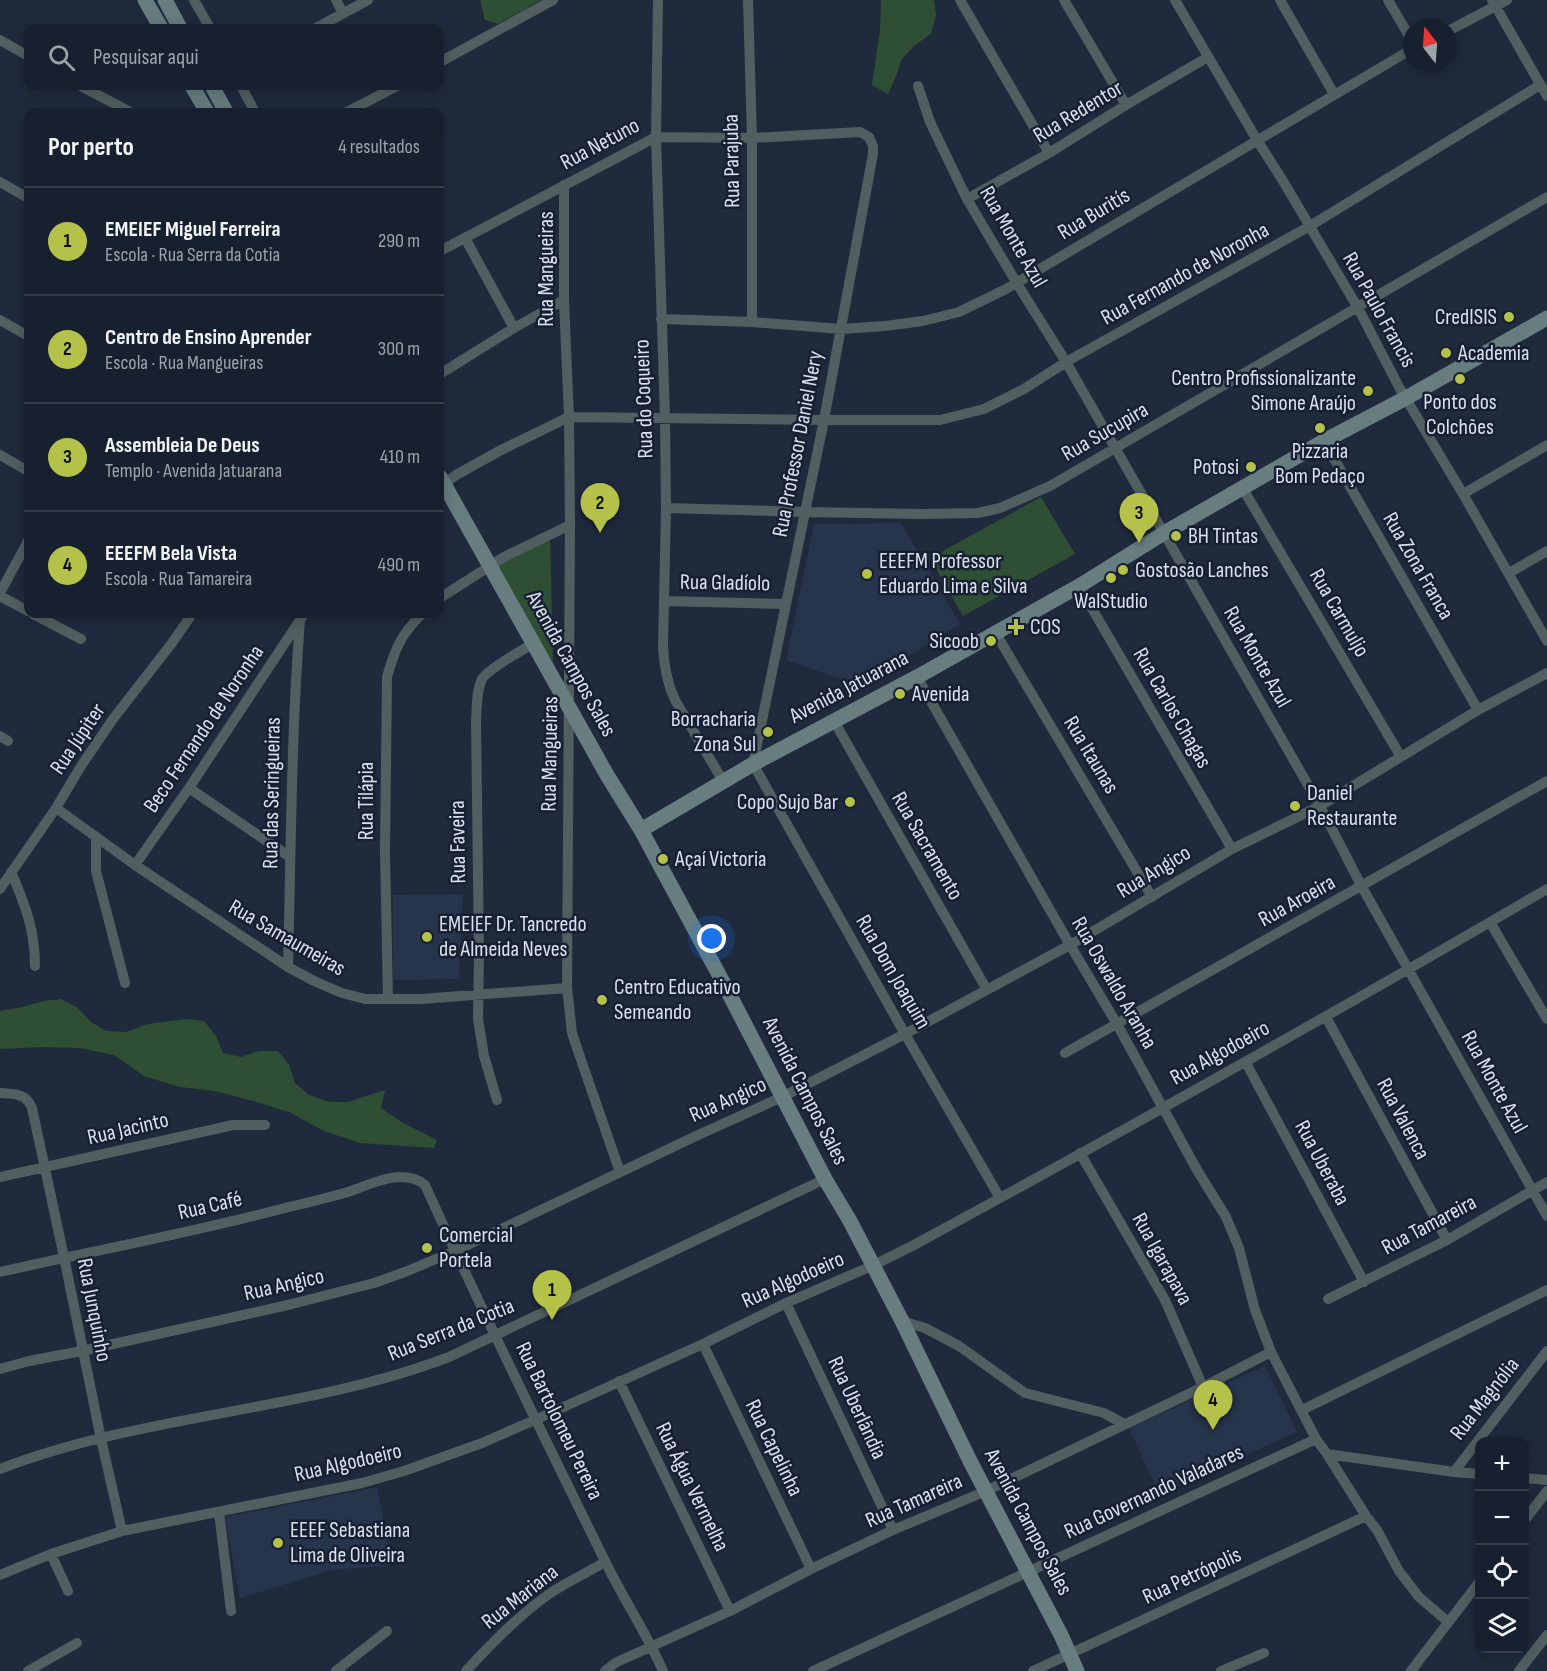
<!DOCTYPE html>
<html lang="pt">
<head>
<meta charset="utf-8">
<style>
	body { margin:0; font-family:"Sofia Sans Condensed",sans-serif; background:#242d3a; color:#f1f3f6 }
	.controls { position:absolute; right:18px; bottom:18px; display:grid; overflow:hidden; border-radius:12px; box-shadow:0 3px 15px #0003 }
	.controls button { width:54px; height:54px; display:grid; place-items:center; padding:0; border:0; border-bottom:2px solid #363e4a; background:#17202e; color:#f1f3f6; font:30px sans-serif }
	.compass { position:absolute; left:1403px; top:18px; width:54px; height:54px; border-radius:50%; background:#17202e; box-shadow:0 3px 15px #0003; rotate:343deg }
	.you { position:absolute; left:712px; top:939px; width:21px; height:21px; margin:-15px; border:4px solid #fff; border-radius:50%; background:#1a73e8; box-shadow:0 0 0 9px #1a73e833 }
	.badge { display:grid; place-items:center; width:39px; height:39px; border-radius:50%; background:#b4c24a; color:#111; font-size:20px; font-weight:700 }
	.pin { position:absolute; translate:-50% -50px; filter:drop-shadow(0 2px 3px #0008) }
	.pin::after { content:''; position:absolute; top:32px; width:21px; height:18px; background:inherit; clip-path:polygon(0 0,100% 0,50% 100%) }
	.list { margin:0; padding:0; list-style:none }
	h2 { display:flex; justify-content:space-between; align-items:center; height:78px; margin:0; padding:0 24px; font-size:26px }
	h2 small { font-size:20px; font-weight:400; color:#9ea3aa }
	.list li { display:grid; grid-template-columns:39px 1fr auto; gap:18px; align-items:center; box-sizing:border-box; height:108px; padding:0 24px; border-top:2px solid #363e4a }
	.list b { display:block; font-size:22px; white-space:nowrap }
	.list p { margin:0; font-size:20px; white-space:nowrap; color:#9ea3aa }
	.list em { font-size:20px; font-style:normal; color:#9ea3aa }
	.icon { flex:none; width:33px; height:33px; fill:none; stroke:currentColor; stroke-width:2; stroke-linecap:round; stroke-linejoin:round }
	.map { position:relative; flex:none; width:1547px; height:1671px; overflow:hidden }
	.search { position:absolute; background:#17202e; box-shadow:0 3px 15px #0003; left:24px; top:24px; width:420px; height:66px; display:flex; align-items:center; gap:15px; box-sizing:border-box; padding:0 21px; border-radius:12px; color:#9ea3aa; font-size:22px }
	.panel { position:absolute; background:#17202e; box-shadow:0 3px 15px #0003; left:24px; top:108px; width:420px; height:510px; border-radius:12px }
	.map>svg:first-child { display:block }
	.built { fill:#26344c }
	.green { fill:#2e4f34 }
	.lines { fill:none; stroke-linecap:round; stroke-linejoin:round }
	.street { stroke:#515f60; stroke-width:10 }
	.secondary { stroke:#677d7f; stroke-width:15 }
	.poi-dot { fill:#b4c24a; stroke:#162032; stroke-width:2 }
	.labels { text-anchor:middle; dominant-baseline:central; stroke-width:5; stroke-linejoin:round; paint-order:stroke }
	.street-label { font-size:22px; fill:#dae1ee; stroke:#162032 }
	.poi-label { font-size:22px; fill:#dae1ee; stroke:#162032; text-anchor:start }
</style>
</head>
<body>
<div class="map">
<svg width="1547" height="1671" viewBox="0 0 1547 1671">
	<rect width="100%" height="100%" fill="#1f2a3d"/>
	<!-- built -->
	<path class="built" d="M901,523L960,624L861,686L786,660L814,524Z
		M463,894L459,979L393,980V895Z
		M1265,1366L1297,1432L1159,1494L1129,1428Z
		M377,1487L392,1565L332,1570L240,1598L225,1517Z"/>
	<!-- green -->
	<path class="green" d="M480,0H541L498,24L485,20Z
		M881,0H934L936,15L931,34L915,45L902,59L896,76L888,94L872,85L880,30Z
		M1041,497L1075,554L963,616L930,558Z
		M550,535L553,663L495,566Z
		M61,999L78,1008L91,1022L106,1031L126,1032L148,1024L186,1019L204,1021L216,1036L223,1053L241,1057L259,1051H278L289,1065L295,1083L309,1095L329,1102H348L385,1090L381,1108L403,1123L437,1140L434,1148L360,1143L324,1131L289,1112L253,1101L215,1091L180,1087L144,1076L114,1055L80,1048L43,1047L0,1049V1011L23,1007L43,1001Z"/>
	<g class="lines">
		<!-- street -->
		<path class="street" d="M194,0L210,28
			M336,0L343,13
			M658,0L656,137L665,418L666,508L663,647C664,667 667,683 675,700L723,781
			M748,0L752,138V322
			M960,0L1049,153
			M1064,0L1126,105
			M1175,0L1257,140L1283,181L1358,308L1399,387L1463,494L1547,641
			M1280,0L1334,94
			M1388,0L1412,41
			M1492,0L1547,96
			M316,28L368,0
			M1448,31L1507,0
			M0,40L28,56
			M440,62L553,0
			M81,86L130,112
			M241,86L255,112
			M918,86L930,122L967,199L1016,282L1066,362L1320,806L1362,887L1547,1216
			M347,112L397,86
			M0,182L28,198
			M564,185V300L569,417L570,525L567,988L572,1033L579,1054L620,1172
			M967,199L1049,153L1126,105L1208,57
			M465,238L514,328
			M440,251L656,137L752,138L860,132L869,137L873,146V154L824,420L753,764L905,1034L1000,1198
			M661,319L752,322L841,329L885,326L923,321L959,312L1006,289L1412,49
			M0,320L28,336
			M440,374L514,328L564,300
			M1324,441L1478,710
			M0,455L28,471
			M440,487L456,475L503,449L569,417L824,420H940L984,409L1024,389L1066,362L1310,226L1540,85
			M1243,489L1401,757
			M1463,494L1547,445
			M666,508L804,512L921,514L978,513L1000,508L1050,486L1547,197
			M1509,573L1547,551
			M1079,586L1232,849
			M0,593L28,541
			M0,596L28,611
			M440,598L504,557L570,525
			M664,601L786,604
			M33,614L81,639
			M995,632L1152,897
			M917,677L1070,945L1117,1024L1197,1170L1226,1217L1239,1248L1255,1310L1271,1352L1316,1439L1327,1454L1454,1472L1480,1474
			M834,721L987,990
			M0,736L8,741
			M189,788L290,857
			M56,808L135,865L288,967L314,981L342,993L365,999H421L567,988
			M96,837V871L125,983
			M135,865L189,788L304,614
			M11,872C25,904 35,930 35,966
			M0,889L56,808L81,766L113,719L172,643L192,614
			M1490,922L1547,1019
			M288,967C291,851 291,736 300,620
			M388,999L385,852L387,677C395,649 401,634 422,614
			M1326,1017L1447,1240
			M1065,1053L1547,781
			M1246,1063L1364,1282
			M0,1093C14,1094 26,1093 32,1108L64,1257L101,1439L122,1531
			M497,1100L484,1056L478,1019L479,954L476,721C477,708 476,692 482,679C488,669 521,651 532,644
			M1080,1153L1165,1300L1203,1387
			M0,1177L233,1125H265
			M0,1272C92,1251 185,1234 277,1210C301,1204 324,1199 348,1192C371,1184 404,1167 425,1185C482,1311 543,1435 604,1559C622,1597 646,1632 663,1671
			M1328,1299L1447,1240L1547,1182
			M786,1303L893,1530
			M902,1321L925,1328L959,1346L1025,1393L1104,1413L1124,1424
			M703,1344L811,1569
			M0,1369L29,1361L82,1351L292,1304L374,1283L405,1272L455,1251L696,1136L782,1097L905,1034L1070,945L1232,849L1320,806L1478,710L1547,673
			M619,1381L730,1611
			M1302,1410L1547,1290
			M1327,1454L1366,1516L1377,1530L1399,1571L1419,1597L1448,1622
			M0,1469C145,1413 305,1412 449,1357L825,1179
			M1454,1472L1547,1351
			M1524,1478L1547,1480
			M219,1512L231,1611
			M1524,1521L1547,1491
			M51,1554L68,1591
			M0,1575L51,1554L122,1531L362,1483L404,1471L482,1443L537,1419L703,1344L786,1303L872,1266L914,1245C1127,1129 1338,1011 1547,889
			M28,1671L77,1643
			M336,1671L387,1631
			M466,1671C492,1643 520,1614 552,1592C569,1581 588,1572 605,1562
			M605,1671L617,1662L730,1611L811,1569L893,1530L986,1491L1203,1387L1271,1352
			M813,1671L1316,1439
			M1033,1671L1366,1516
			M1221,1671L1264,1653
			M1411,1671L1480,1581
			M1519,1671L1547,1635"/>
		<!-- secondary -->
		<path class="secondary" d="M145,0L161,28
			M165,0L180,28
			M192,86L207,112
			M212,86L226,112
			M440,477L607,775L641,830L724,984L825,1179L850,1221L902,1321L970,1461L1061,1635L1077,1671
			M641,830L753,764L917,677L1079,586L1164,533L1324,441L1406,398L1547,318"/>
	</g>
	<!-- markers -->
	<g class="poi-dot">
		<circle cx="1509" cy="317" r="6"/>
		<circle cx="1446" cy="353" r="6"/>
		<circle cx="1460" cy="379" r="6"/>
		<circle cx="1368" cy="391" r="6"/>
		<circle cx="1320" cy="428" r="6"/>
		<circle cx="1251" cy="467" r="6"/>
		<circle cx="1176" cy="536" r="6"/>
		<circle cx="1123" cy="570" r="6"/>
		<circle cx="867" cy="574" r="6"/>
		<circle cx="1111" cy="578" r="6"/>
		<path d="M1013 618h6v6h6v6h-6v6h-6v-6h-6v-6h6z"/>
		<circle cx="991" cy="641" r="6"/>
		<circle cx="900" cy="694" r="6"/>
		<circle cx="768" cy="732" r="6"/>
		<circle cx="850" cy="802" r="6"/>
		<circle cx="1295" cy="806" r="6"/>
		<circle cx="663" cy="859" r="6"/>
		<circle cx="427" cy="937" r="6"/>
		<circle cx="602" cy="1000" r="6"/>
		<circle cx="427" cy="1248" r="6"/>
		<circle cx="278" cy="1543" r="6"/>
	</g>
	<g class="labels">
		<!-- street labels -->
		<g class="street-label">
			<text transform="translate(1078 112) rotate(-31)">Rua Redentor</text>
			<text transform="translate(600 144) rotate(-28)">Rua Netuno</text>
			<text transform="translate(732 161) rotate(-91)">Rua Parajuba</text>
			<text transform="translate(1094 214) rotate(-31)">Rua Buritís</text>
			<text transform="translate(1013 237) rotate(60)">Rua Monte Azul</text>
			<text transform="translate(546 269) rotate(-90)">Rua Mangueiras</text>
			<text transform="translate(1185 274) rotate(-29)">Rua Fernando de Noronha</text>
			<text transform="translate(1379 310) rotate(61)">Rua Paulo Francis</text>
			<text transform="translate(644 399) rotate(-92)">Rua do Coqueiro</text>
			<text transform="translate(1105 432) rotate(-30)">Rua Sucupira</text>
			<text transform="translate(798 444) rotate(-79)">Rua Professor Daniel Nery</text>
			<text transform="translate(1418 566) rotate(60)">Rua Zona Franca</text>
			<text transform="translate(725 583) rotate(1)">Rua Gladíolo</text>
			<text transform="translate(1339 613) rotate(60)">Rua Carmuljo</text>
			<text transform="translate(1257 657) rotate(60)">Rua Monte Azul</text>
			<text transform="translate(571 664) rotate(61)">Avenida Campos Sales</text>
			<text transform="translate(849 687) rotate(-28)">Avenida Jatuarana</text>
			<text transform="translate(1172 708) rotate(60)">Rua Carlos Chagas</text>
			<text transform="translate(204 729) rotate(-56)">Beco Fernando de Noronha</text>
			<text transform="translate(78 739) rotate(-56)">Rua Júpiter</text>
			<text transform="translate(550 754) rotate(-89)">Rua Mangueiras</text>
			<text transform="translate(1091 755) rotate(59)">Rua Itaunas</text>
			<text transform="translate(272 793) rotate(-89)">Rua das Seringueiras</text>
			<text transform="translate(366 801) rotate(-90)">Rua Tilápia</text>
			<text transform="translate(458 842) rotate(-91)">Rua Faveira</text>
			<text transform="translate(927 846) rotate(60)">Rua Sacramento</text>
			<text transform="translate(1154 872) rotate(-31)">Rua Angico</text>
			<text transform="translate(1297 901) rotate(-29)">Rua Aroeira</text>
			<text transform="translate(287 938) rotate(30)">Rua Samaumeiras</text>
			<text transform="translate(893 972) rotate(60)">Rua Dom Joaquim</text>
			<text transform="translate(1114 983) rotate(60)">Rua Oswaldo Aranha</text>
			<text transform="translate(1220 1053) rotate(-29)">Rua Algodoeiro</text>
			<text transform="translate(1494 1082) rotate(61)">Rua Monte Azul</text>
			<text transform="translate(805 1091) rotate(63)">Avenida Campos Sales</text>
			<text transform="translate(728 1100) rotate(-24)">Rua Angico</text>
			<text transform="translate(1403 1119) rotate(62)">Rua Valenca</text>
			<text transform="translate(128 1129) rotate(-13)">Rua Jacinto</text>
			<text transform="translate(1322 1163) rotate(62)">Rua Uberaba</text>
			<text transform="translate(210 1206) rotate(-13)">Rua Café</text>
			<text transform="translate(1429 1225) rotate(-28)">Rua Tamareira</text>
			<text transform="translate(1162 1259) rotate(61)">Rua Igarapava</text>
			<text transform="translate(793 1280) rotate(-24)">Rua Algodoeiro</text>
			<text transform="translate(284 1285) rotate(-13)">Rua Angico</text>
			<text transform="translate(94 1310) rotate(79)">Rua Junquinho</text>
			<text transform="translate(451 1330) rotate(-22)">Rua Serra da Cotia</text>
			<text transform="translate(1485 1399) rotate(-52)">Rua Magnólia</text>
			<text transform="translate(857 1408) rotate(65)">Rua Uberlândia</text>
			<text transform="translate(559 1421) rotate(64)">Rua Bartolomeu Pereira</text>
			<text transform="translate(774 1448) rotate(64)">Rua Capelinha</text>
			<text transform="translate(348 1463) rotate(-13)">Rua Algodoeiro</text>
			<text transform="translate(692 1487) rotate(64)">Rua Água Vermelha</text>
			<text transform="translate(1154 1492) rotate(-25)">Rua Governando Valadares</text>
			<text transform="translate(914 1501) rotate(-24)">Rua Tamareira</text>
			<text transform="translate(1028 1522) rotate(62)">Avenida Campos Sales</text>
			<text transform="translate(1192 1576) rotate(-25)">Rua Petrópolis</text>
			<text transform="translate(520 1597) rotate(-38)">Rua Mariana</text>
		</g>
		<!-- poi labels -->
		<g class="poi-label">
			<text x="1497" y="317" text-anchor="end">CredISIS</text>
			<text x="1458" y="353">Academia</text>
			<text x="1356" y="378" text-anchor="end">Centro Profissionalizante<tspan x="1356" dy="25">Simone Araújo</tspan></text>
			<text x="1460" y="402" text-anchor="middle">Ponto dos<tspan x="1460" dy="25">Colchões</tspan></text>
			<text x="1320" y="451" text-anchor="middle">Pizzaria<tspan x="1320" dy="25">Bom Pedaço</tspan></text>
			<text x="1239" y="467" text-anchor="end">Potosi</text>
			<text x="1188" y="536">BH Tintas</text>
			<text x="879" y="561">EEEFM Professor<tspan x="879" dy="25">Eduardo Lima e Silva</tspan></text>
			<text x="1135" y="570">Gostosão Lanches</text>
			<text x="1111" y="601" text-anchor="middle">WalStudio</text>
			<text x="1030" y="627">COS</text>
			<text x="979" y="641" text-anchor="end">Sicoob</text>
			<text x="912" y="694">Avenida</text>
			<text x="756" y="719" text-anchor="end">Borracharia<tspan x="756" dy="25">Zona Sul</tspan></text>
			<text x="1307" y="793">Daniel<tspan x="1307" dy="25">Restaurante</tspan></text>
			<text x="838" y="802" text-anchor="end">Copo Sujo Bar</text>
			<text x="675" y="859">Açaí Victoria</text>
			<text x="439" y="924">EMEIEF Dr. Tancredo<tspan x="439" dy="25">de Almeida Neves</tspan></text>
			<text x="614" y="987">Centro Educativo<tspan x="614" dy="25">Semeando</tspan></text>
			<text x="439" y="1235">Comercial<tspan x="439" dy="25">Portela</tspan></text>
			<text x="290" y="1530">EEEF Sebastiana<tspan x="290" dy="25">Lima de Oliveira</tspan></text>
		</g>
	</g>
</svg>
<div class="controls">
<button>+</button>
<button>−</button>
<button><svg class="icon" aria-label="locate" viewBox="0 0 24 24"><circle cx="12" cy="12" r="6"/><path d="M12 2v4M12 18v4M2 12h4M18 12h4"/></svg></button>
<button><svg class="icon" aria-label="layers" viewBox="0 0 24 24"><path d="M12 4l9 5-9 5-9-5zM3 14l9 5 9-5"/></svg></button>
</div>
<svg class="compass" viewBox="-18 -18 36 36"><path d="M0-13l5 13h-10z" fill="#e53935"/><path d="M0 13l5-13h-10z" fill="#9ea3aa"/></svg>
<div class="you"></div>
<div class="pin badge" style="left:552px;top:1320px">1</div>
<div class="pin badge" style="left:600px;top:533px">2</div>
<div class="pin badge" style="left:1139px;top:543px">3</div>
<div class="pin badge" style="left:1213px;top:1430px">4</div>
<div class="search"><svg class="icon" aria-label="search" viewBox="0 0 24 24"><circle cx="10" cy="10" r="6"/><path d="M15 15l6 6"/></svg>Pesquisar aqui</div>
<section class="panel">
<h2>Por perto<small>4 resultados</small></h2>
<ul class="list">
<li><span class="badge">1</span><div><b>EMEIEF Miguel Ferreira</b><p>Escola · Rua Serra da Cotia</p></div><em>290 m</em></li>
<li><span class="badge">2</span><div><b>Centro de Ensino Aprender</b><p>Escola · Rua Mangueiras</p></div><em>300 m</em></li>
<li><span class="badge">3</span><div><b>Assembleia De Deus</b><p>Templo · Avenida Jatuarana</p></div><em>410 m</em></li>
<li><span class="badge">4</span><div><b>EEEFM Bela Vista</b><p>Escola · Rua Tamareira</p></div><em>490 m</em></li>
</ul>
</section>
</div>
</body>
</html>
